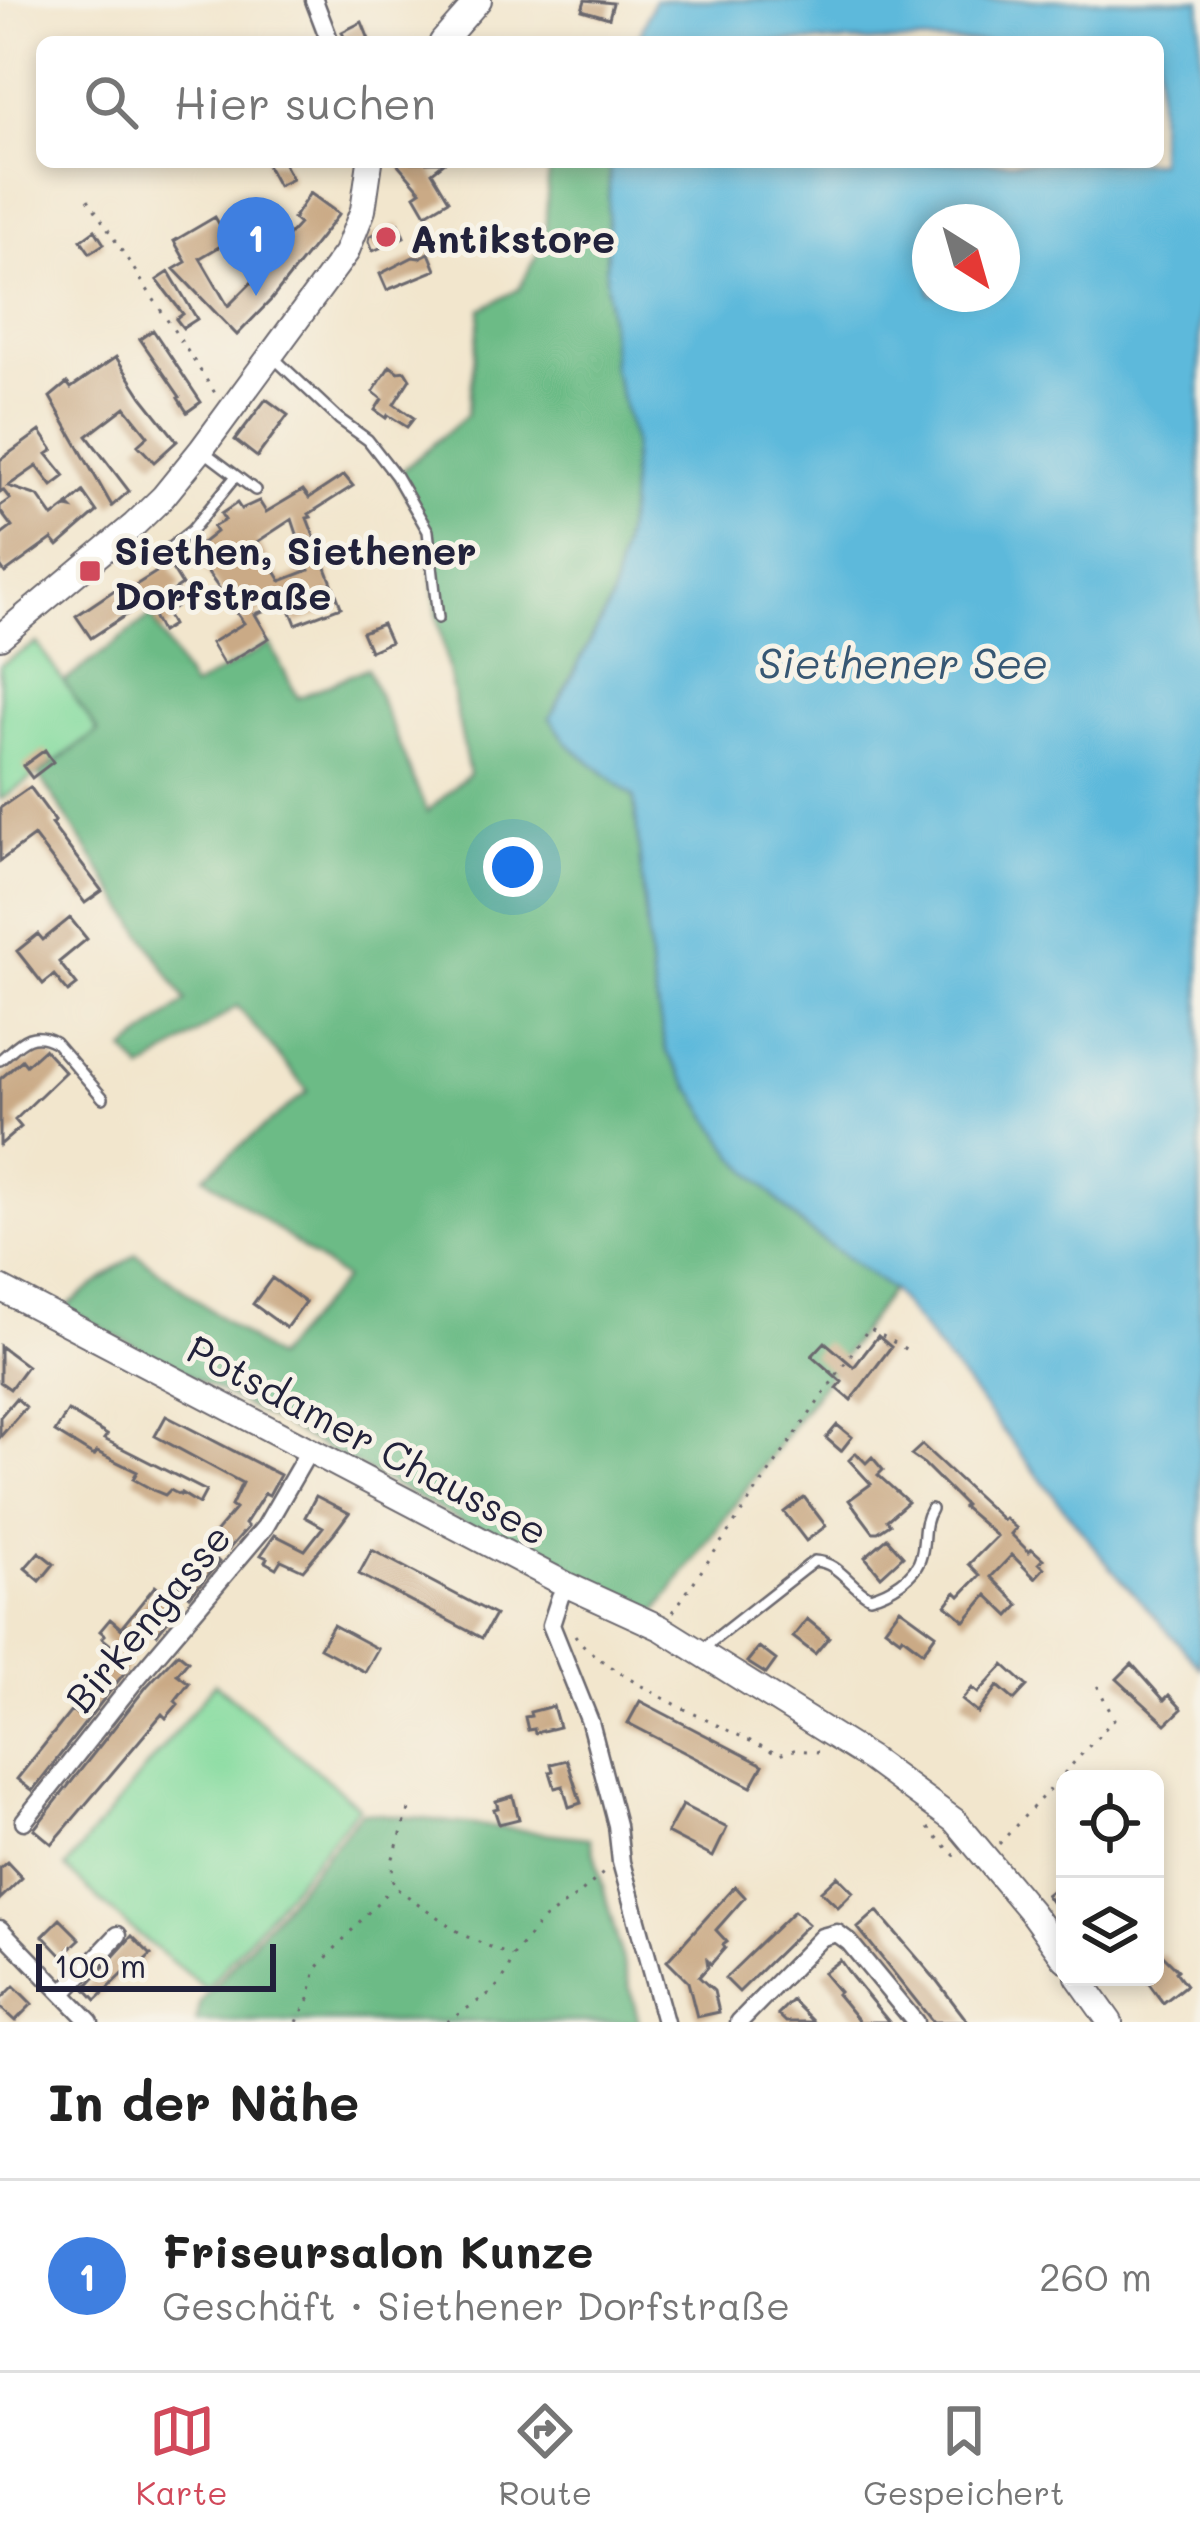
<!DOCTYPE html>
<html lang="de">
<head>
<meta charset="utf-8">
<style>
	body { margin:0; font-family:Mali,sans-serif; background:#f2f2f2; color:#222 }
	.controls { position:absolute; right:36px; bottom:36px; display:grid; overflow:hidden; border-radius:18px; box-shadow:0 6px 18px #0003 }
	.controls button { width:108px; height:108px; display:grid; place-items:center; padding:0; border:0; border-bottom:3px solid #e0e0e0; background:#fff; color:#222; font:60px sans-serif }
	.compass { position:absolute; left:912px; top:204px; width:108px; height:108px; border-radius:50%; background:#fff; box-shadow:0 6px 18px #0003; rotate:143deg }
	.scale { position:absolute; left:36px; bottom:30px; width:240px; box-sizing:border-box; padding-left:12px; border:6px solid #22223b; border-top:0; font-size:33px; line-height:42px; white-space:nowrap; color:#22223b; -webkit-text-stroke:9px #f7f3e8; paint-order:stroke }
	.you { position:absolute; left:513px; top:867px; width:42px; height:42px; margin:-30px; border:9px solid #fff; border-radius:50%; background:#1a73e8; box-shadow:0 0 0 18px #1a73e833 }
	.badge { display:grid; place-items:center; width:78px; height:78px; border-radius:50%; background:#d1495b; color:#fff; font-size:39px; font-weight:700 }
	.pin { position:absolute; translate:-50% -99px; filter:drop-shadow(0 3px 6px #0008) }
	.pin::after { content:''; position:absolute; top:63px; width:42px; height:36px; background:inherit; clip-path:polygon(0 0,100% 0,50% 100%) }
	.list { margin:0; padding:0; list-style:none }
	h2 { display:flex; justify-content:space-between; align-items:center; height:156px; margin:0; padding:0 48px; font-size:51px }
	h2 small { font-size:39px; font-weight:400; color:#767676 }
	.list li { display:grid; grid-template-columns:78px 1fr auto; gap:36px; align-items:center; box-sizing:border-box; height:192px; padding:0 48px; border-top:3px solid #e0e0e0 }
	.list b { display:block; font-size:45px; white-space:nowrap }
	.list p { margin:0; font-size:39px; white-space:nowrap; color:#767676 }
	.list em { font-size:39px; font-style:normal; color:#767676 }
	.icon { flex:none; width:66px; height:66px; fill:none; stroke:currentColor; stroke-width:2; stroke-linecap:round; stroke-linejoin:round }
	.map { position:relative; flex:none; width:1200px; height:2022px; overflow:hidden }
	.search { position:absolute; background:#fff; box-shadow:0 6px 18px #0003; left:36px; right:36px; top:36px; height:132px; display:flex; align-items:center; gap:30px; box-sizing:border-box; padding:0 42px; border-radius:18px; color:#767676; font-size:45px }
	.sheet { height:348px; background:#fff }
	nav { display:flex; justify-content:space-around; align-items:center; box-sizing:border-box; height:168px; border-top:3px solid #e0e0e0; background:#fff; font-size:33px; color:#767676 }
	nav a { display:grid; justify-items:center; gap:6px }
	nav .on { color:#d1495b }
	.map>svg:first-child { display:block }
	.green { fill:#85db9f; stroke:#547e6d; stroke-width:3 }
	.forest { fill:#6cbb86; stroke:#476e60; stroke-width:3 }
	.water { fill:#5db9db; stroke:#406e8b; stroke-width:3; fill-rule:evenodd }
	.building { fill:#caaa86; fill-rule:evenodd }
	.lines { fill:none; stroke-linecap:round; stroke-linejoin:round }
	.lane-casing { stroke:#6b676e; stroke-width:14 }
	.street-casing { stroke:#6b676e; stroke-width:21 }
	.secondary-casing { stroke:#6b676e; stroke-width:28 }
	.path { stroke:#6b676e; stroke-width:3; stroke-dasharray:3 9; stroke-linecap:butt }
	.lane { stroke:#fff; stroke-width:9 }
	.street { stroke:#fff; stroke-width:16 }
	.secondary { stroke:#fff; stroke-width:24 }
	.poi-dot { fill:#d1495b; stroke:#f7f3e8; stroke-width:4.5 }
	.labels { text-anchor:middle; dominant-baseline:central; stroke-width:10; stroke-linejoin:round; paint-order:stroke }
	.poi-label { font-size:39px; font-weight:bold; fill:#22223b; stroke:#f7f3e8; text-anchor:start }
	.street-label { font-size:39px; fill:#22223b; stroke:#f7f3e8 }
	.water-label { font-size:42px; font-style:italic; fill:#375773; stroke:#f7f3e8 }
</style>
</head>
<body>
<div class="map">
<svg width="1200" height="2022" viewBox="0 0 1200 2022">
	<rect width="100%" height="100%" fill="#f7f3e8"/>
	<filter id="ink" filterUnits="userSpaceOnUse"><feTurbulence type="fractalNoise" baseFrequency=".00833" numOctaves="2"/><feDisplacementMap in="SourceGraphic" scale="24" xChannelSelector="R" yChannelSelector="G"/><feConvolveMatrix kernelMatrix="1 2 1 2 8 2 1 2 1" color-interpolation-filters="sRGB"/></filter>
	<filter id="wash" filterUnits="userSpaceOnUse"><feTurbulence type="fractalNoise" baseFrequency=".004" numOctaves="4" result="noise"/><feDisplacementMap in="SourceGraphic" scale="48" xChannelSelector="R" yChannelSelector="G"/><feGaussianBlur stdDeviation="2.7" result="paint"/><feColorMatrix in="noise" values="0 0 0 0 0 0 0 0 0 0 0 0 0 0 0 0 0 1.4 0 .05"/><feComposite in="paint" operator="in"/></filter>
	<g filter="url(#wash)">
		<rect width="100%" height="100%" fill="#f2e6cd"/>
		<!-- green -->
		<path class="green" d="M37,643L98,732L0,800V665Z
			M215,1683L359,1807L206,1989L130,1928L65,1868Z"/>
		<!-- forest -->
		<path class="forest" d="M549,162H610L606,276L613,368L633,439L629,510L611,602L550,718L568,744L634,797L651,973L666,1051L735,1156L804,1227L892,1289L649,1622L64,1308L136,1254L274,1358L344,1279L204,1176L308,1091L237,1006L143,1071L125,1051L186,1001L39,775L98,732L64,682L151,616L192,688L270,644L298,698L367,668L427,812L469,774L438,620L428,531L396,476L467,415L481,309L519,289L545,239Z
			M362,1812L590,1838L639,2022H196L201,2002Z"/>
		<!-- water -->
		<path class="water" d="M654,0H1200V1667L1111,1568L892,1290L804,1227L735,1156L666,1051L651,973L634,797L568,744L550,718L611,602L629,510L633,439L613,368L606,276L610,162H1158V42H637ZM930,222H1002V294H930Z"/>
		<g id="blocks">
			<!-- building -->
			<path class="building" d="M585,0L613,3L609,18L582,10Z
				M362,22L370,42H346L342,32Z
				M265,162H283L292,179L278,186Z
				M396,162H445L432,172L449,200L426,214L415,195L421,191Z
				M310,193L339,214L271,300L237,335L174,269L186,262L174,241L215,217L229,241L200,258L228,306L267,267L242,244L257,228L278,247L299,224L293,219Z
				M399,224L404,237L373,251L369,241L370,236Z
				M95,230L104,244L90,253L81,240Z
				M429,253L436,270L387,290L380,274L413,257L419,258Z
				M169,272L197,319L183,328L176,319L183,314L157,280Z
				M153,330L201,402L187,412L178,398L180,397L140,339Z
				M116,357L142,397L177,441L154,462L138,445L148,436L125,407L87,436L129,491L112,506L50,397L67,383L71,388Z
				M390,366L398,372L405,371L410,379L394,404L414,418L407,427L388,415L386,418L375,410L382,399L373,392Z
				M266,399L288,415L257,457L235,440Z
				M40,431L53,450L47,454L65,476L52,486L37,466L8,486L38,496L53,517L66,507L71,508L68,505L83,492L97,512L58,546L52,539L5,573L0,566V536L12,527L0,511V506L10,499L3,490L0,492V460Z
				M344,475L353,486L309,514L311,517L307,518L341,607L296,624L287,602L255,614L269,638L224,665L211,643L244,623L192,551L216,532L213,527L225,520L221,514L237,503L241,509L259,501L266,512L303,490L309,498ZM292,519L309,570L281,581L257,542Z
				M169,564L182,585L172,592L179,605L165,612L172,625L161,632L146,602L91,638L76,616L116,589L120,595Z
				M382,624L390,642L370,651L362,632Z
				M45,750L53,762L32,778L23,766Z
				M30,787L55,821L51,824L102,891L85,903L34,836L0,861V808Z
				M70,918L87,939L59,962L77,985L68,992L54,975L43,984L17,951L38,934L43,940Z
				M44,1049L65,1072L15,1120L21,1127L0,1145V1079L22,1060L26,1065Z
				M272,1278L305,1302L286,1328L253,1304Z
				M878,1336L891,1347L851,1400L837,1388L842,1382L812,1356L825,1342L854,1367Z
				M0,1346L27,1366L10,1389L0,1382Z
				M16,1398L26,1407L0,1437V1417Z
				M68,1411L107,1435L104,1439L206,1491L199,1504L181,1493L180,1495L170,1490L165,1495L155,1491L133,1479L137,1472L97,1452L94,1456L55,1432Z
				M166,1416L280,1475L269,1495L265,1493L245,1524L248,1527L229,1549L213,1535L235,1509L231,1506L242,1483L155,1436Z
				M837,1425L852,1437L841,1451L826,1438Z
				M922,1445L1003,1520L1005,1518L1016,1528L1011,1534L1029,1552L1032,1549L1043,1559L1039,1563L1044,1568L1035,1578L1012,1555L991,1577L1019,1605L1009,1616L987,1595L965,1621L946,1605L956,1592L960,1596L980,1575L969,1564L997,1536L963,1507L965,1505L924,1464L911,1455Z
				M856,1453L866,1463L872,1457L883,1470L878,1475L908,1502L887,1520L890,1524L878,1532H873L849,1500L871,1484L849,1460Z
				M316,1496L349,1513L334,1533L303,1570L281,1560L276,1568L265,1562L267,1558L261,1555L275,1535L305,1550L323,1527L305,1517Z
				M804,1497L826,1526L806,1541L784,1512Z
				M887,1538L903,1556L881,1576L865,1557Z
				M372,1550L495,1615L482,1638L359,1574Z
				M39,1552L54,1564L40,1581L25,1568Z
				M212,1555L219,1562L190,1596L173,1581L192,1559L201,1567Z
				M155,1586L171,1599L162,1610L171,1617L157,1634L150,1628L138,1642L121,1628Z
				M900,1608L936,1634L923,1652L902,1636L900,1639L885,1628Z
				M110,1619L130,1636L118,1651L102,1638L105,1635L100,1631Z
				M807,1619L829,1637L815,1654L793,1637Z
				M333,1625L378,1649L365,1672L320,1648Z
				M759,1647L776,1660L766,1674L747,1662Z
				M178,1653L188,1661L177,1674L189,1683L175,1701L178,1704L166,1718L162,1714L52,1844L34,1829L147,1686Z
				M116,1656L129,1667L32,1791L17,1779L72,1710L78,1715L99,1690L92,1685Z
				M1132,1664L1164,1700L1169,1695L1182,1709L1166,1724L1117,1679Z
				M1004,1665L1027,1686L1014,1700L998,1686L978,1713L962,1700L972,1688L978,1693Z
				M640,1701L763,1765L751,1787L628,1723Z
				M553,1706L559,1727L535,1733L534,1729L528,1730L525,1717L531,1716L530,1712Z
				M567,1760L581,1803L569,1807L563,1786L555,1788L550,1772L553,1771L551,1764Z
				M513,1796L519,1819L499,1824L494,1809L498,1808L496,1801Z
				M682,1805L727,1828L713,1857L667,1833Z
				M7,1862L22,1878L0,1899V1868Z
				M837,1876L853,1892L838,1907L821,1891Z
				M1065,1880V1921L1046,1895Z
				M735,1886L745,1897L716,1930L727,1942L723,1945L725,1948L711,1964L707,1960L708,1967L699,1977L714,1991L719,2012L697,2017L688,1982L667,1961Z
				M794,1911L808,1924L739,1992L725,1978Z
				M877,1911L937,1981L968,2022H933L858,1928Z
				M60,1919L80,1939L62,1956L43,1936Z
				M132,1936L151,1955L134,1971L130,1967L96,2000L85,1988Z
				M1162,1954L1178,1970L1176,1972L1186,1985L1163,2003L1144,1977H1155V1959Z
				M840,1960L852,1977L889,2022H860L837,1994L839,1992L823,1973Z
				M14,1986L32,2004L15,2021L0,2007V2000Z
				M792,2000L814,2022H786L778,2014Z"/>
		</g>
	</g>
	<g filter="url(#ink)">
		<use href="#blocks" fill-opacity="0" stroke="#6b676e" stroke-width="3"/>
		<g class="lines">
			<defs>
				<path id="lane" d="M274,358L339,419L368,440L396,476L428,531L438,618
					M202,450L255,490
					M165,552L192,530L236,476
					M0,1060C19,1044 30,1028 55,1042L103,1098
					M703,1653L711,1642L814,1561C839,1562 849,1586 870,1597C889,1592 916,1577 921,1556C926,1539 921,1525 931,1509"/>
				<path id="street" d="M314,0L330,42
					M567,1585L560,1597L551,1625L590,1722L617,1825L621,1862L665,2022
					M24,1821L137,1678L265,1527L310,1449
					M0,1929L90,2022
					M63,1993L118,1935
					M739,2022L822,1937L837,1933L849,1942L915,2022"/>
				<path id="secondary" d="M442,42L479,0
					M0,637L134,525L163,497L201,450L346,253L363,210L370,162
					M0,1288L567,1585L661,1628L869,1758L955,1821L1031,1912L1065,1959
					M1078,1977L1110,2022"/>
			</defs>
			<!-- lane casing -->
			<use href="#lane" class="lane-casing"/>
			<!-- street casing -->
			<use href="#street" class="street-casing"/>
			<!-- secondary casing -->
			<use href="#secondary" class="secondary-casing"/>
			<!-- path -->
			<path class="path" d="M88,199L215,393
				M673,1612L869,1328L909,1351
				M575,1635C601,1675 732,1731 779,1755L794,1750L818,1752
				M409,1810L392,1861L393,1886L463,1935L511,1956
				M928,1828L959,1860
				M999,1844L1114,1719L1096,1683
				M297,2022L309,1999L316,1969L390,1889
				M447,2022L493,1991L506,1975L513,1956L541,1921L578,1895L608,1869"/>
			<!-- lane -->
			<use href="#lane" class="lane"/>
			<!-- street -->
			<use href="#street" class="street"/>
			<!-- secondary -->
			<use href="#secondary" class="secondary"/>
		</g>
	</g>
	<!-- markers -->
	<g class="poi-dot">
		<circle cx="386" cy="237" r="12"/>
		<rect x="78" y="559" width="24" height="24" rx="6"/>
	</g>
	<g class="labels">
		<!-- poi labels -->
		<g class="poi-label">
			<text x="410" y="237">Antikstore</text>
			<text x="114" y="549">Siethen, Siethener<tspan x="114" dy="45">Dorfstraße</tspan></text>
		</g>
		<!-- street labels -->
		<g class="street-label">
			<text transform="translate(368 1439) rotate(28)">Potsdamer Chaussee</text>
			<text transform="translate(147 1617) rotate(-50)">Birkengasse</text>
		</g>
		<!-- water labels -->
		<g class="water-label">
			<text x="903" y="662">Siethener See</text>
		</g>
	</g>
</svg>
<div class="controls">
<button><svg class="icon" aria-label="locate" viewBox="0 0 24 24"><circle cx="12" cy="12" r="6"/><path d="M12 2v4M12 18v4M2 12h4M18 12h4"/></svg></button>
<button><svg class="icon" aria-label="layers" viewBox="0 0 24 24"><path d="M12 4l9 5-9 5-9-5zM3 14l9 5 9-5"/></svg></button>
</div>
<svg class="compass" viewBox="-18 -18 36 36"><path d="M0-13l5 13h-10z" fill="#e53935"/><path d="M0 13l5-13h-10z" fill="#767676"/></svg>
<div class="scale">100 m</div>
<div class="you"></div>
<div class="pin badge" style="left:256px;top:296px;background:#3f7fe0">1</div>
<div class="search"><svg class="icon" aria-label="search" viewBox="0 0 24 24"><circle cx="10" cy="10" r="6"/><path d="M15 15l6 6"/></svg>Hier suchen</div>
</div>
<section class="sheet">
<h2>In der Nähe<small></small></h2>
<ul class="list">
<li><span class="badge" style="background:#3f7fe0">1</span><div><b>Friseursalon Kunze</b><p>Geschäft · Siethener Dorfstraße</p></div><em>260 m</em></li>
</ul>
</section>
<nav>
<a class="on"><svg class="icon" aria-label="map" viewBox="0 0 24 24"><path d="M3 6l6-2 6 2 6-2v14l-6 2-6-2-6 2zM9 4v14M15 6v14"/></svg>Karte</a>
<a><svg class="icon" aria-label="directions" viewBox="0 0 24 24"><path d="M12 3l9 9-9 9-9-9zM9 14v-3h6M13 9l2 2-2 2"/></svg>Route</a>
<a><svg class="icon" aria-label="saved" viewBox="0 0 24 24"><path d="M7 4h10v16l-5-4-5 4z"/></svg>Gespeichert</a>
</nav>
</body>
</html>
